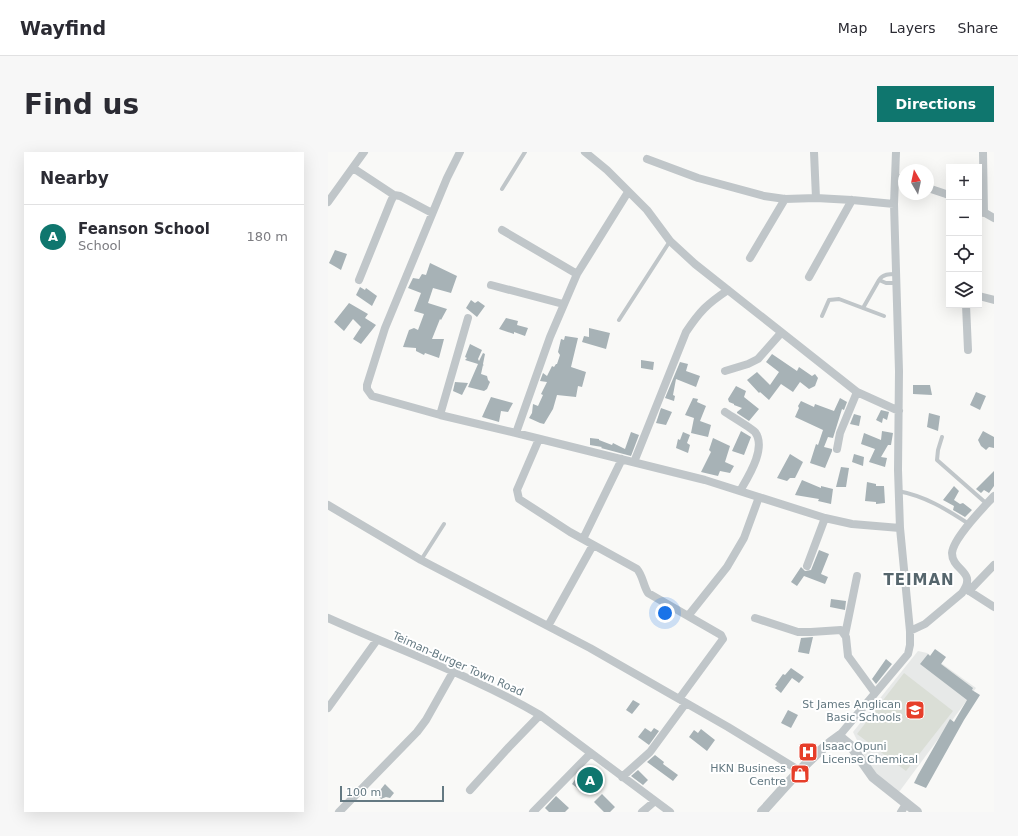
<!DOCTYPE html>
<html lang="en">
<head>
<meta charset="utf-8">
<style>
	body { margin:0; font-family:"DejaVu Sans",sans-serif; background:#f7f7f7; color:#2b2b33 }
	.controls { position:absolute; right:12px; top:12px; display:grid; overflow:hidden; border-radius:0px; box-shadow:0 4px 16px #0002 }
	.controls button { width:36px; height:36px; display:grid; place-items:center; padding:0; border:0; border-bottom:1px solid #e1e1e2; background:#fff; color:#2b2b33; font:20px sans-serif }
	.compass { position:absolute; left:570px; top:12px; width:36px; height:36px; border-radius:50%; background:#fff; box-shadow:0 4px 16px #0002; rotate:351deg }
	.scale { position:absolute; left:12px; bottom:10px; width:104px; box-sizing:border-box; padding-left:4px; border:2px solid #647982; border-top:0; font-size:11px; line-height:14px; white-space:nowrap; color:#647982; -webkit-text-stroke:3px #fff; paint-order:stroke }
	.you { position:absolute; left:337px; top:461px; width:14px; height:14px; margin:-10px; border:3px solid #fff; border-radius:50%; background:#1a73e8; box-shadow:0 0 0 6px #1a73e833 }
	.badge { display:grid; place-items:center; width:26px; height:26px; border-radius:50%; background:#0f766e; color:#fff; font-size:13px; font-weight:700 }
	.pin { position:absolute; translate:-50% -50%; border:2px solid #fff; box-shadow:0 1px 4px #0006 }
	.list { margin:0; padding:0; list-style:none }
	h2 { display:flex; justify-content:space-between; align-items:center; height:52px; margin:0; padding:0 16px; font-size:17px }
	h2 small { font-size:13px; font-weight:400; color:#7c7c81 }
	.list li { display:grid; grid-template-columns:26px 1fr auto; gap:12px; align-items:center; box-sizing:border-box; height:64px; padding:0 16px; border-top:1px solid #e1e1e2 }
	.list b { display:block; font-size:15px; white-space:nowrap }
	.list p { margin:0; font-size:13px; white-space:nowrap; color:#7c7c81 }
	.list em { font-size:13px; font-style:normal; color:#7c7c81 }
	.icon { flex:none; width:22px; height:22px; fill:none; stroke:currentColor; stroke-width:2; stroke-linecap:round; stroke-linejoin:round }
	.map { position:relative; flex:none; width:666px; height:660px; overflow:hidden; border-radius:0px }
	header { display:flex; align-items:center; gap:24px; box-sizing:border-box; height:56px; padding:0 20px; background:#fff; border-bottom:1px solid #e1e1e2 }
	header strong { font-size:19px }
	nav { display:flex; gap:22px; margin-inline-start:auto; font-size:14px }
	.intro { display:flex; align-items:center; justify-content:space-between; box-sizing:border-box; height:96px; padding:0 24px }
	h1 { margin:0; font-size:28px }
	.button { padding:10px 18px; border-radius:0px; background:#0f766e; color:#fff; font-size:14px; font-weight:700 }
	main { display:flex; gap:24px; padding:0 24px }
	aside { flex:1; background:#fff; border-radius:0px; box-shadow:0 4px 16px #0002 }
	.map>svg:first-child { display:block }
	.built { fill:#e7e9e8 }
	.green { fill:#daded6 }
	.building { fill:#a7b2b6 }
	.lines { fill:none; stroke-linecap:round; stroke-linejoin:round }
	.service { stroke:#c0c6c9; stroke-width:4 }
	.minor { stroke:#c0c6c9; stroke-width:8 }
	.tertiary { stroke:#c0c6c9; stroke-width:10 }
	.labels { text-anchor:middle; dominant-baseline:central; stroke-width:4; stroke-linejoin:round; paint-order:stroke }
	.street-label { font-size:11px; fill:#647982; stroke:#fff }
	.poi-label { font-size:11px; fill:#647982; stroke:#fff; text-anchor:end }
	.district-label { font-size:15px; font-weight:bold; letter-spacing:1px; fill:#56666d; stroke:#fff }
</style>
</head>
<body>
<header>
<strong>Wayfind</strong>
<nav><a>Map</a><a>Layers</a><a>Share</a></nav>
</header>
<div class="intro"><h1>Find us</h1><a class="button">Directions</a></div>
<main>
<aside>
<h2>Nearby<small></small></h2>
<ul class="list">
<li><span class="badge">A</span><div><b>Feanson School</b><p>School</p></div><em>180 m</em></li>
</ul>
</aside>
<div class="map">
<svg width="666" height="660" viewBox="0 0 666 660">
	<rect width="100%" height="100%" fill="#f9f9f7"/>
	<!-- built -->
	<path class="built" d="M590,499L599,501L648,536L571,640L546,623L525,580Z"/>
	<!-- green -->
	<path class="green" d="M576,521L625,559L578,619L529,582Z"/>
	<!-- building -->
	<path class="building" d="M7,98L19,102L13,118L1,111Z
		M102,111L129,124L123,141L105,136L100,151L119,157L113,168L112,167L104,187H116L111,206L97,201L96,203L88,199V196L75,195L81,178L86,176L90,178L96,162L86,159L93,141L80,136L85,126L91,127L94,122L98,123Z
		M32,135L37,138L38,136L49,144L44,154L28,143Z
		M143,148L147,151L150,149L157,154L149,165L138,156Z
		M21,151L40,162L37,166L48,173L33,192L25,187L33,175L25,167L16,179L6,170Z
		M178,166L190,169L189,173L200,176L197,184L186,180V182L171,177Z
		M261,176L282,181L278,197L254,190L256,184L261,185Z
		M237,184L250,186L243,215L258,220L254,235L250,234L248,245L229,243L225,257L216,272L212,271L201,266L204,261L205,252L210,254L215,243L213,242L219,230L212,229L215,221L219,224L224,214L226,215L228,212H229L232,203L230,200L233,187L236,188Z
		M142,192L154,198L150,207L151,209L155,201L157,202L155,212L156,214L155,213L153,222L159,224L160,228L162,230L159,237L156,239L140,235L150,212L137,208L139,206L137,205Z
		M444,202L469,219L471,215L484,224L487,222L490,226L487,234L481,237L472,230L465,240L453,232L441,248L432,240L431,241L419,228L429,220L442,233L451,220L438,210Z
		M313,208L326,210L325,218L313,216Z
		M352,210L360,212L358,219L372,224L368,235L348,227L345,243L347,244L346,249L337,246Z
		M127,230L140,231L134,243L125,239Z
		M585,233H602L604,243L585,242Z
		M408,234L418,239L416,245L431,257L421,269L409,261V260L414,256L406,253V252L401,250L400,247Z
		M648,240L658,244L652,258L642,253Z
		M163,245L185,251L180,260L173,259L171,270L154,265Z
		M365,246L370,247L369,250L378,254L372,269L383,273L380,285L363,281L366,266L357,263Z
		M512,246L519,250L516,258L514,257L505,286L500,285L496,295L504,297V299L497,316L482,311L488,292L490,293L495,278L467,265L471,256L470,254L473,249L486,255L487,252L506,259Z
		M333,256L344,260L338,273L328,271Z
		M553,258L561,260L559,268L555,266L554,271L548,268Z
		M601,261L612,264L610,279L599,275Z
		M526,262L533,264L531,274L522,272Z
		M413,279L423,285L416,303L404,299Z
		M554,279L565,281L563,293H560L553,305L559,306L557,315L541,310L547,297L533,292L536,281L553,288Z
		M655,279L666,285V296L661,295L658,298L653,294L650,288Z
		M303,280L311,283L303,304L273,296L274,295L262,293V286L271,287V288L284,293L285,291L297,297Z
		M355,280L362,283L359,291L362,293L360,301L348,296L350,287L352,288Z
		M385,286L402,294L397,310L406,314L402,321L392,319L390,324L373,320L383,300L381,298Z
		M462,302L475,310L467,326H462L459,329L449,326Z
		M526,302L536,305L535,314L524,310Z
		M513,315L521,316L518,335H508Z
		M666,319V334L661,341L656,338L653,341L648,337Z
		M474,328L493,336V334L505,337L503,352L490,349L491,347L467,343Z
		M539,330L548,332V334H556L557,351L548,352V350L537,349Z
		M626,334L631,339L626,348L632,352L635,351L644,358L637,365L625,358L626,354L615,348Z
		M491,398L501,402L493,422L500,425L497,432L476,424L469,434L463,430L473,415L477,419L483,418Z
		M503,447L518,449L517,458L502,455Z
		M485,485L481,502L470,500L473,486Z
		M607,497L618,505L613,512L645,536L644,538L652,543L636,568L598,636L586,631L590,623L622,567L626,570L639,548L592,512L600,502L602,504Z
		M558,507L564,512L548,532L544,527Z
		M463,516L476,525L471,531L464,526L453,541L447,536L449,534L447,533L455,522L457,523Z
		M305,548L312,552L304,562L298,558Z
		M460,558L470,563L463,576L453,571Z
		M317,576L323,580L326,576L331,579L321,593L310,585Z
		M373,577L387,588L379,599L361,585L366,578L370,581Z
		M327,603L336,610L335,612L350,623L345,629L319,610Z
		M310,618L320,628L315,633L303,624Z
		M248,626L257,633L253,639L244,632Z
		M57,632L66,641L62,646L58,645L53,647L49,642Z
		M274,642L287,655L282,660H276L266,650Z
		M228,644L241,656L237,660H221L217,656Z"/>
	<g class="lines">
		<!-- service -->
		<path class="service" d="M174,37L197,0
			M568,122C561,122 555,122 551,128L558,131H568
			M535,156L551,128
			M494,164L501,148L511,147L556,164
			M291,168L342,89
			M614,285L610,298L609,308L659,352
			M570,339C597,344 618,357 641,372
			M93,408L116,372"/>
		<!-- minor -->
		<path class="minor" d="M132,0L119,26L57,176L39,233V237L44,244L112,263L188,281L377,328L497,366L524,372L572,376
			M257,0L279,18L319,58L342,89L367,112L529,240L571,259
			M486,0L488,46
			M655,0L656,61
			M319,7L370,26L436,44L457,47L488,46L524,48L566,52
			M25,16L66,43
			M568,25L576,28
			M600,36L621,43
			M0,50L36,0
			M652,58L666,66
			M174,78L249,122
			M422,106L457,47
			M481,125L524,48
			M31,128L63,49L66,43L72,44L104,61
			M163,133L235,152
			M651,144L666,148
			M638,153L640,198
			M397,219L420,212L430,207L453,181
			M397,260C403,264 423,276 427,280C439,296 420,325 412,339
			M112,263L140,166
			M188,281L222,185L249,122L300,40
			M211,287L189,338L191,347L242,380L309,417C315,424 315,433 320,441L360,464L399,415L416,386L431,345
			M509,297L512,281L529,240
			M306,310L358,180C372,159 379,152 400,138
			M0,353L93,408L262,496L400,575L472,619
			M255,387L294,307
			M479,414L497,366
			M638,437L666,455
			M641,439L666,413
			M0,466C71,498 145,524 212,563L342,660
			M427,466L470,480H483L513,478L518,485L520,504L547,541
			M220,474L265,393
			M582,479L597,472L634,441C650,419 624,419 624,401C625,386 656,355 666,344
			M517,483L529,424
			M351,547L395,487L393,483L360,464
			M0,556L49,488
			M511,584L580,502L582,493V479L572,376L570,318L571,219L566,52L568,0
			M294,625L322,600L358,551
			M142,638L181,595L212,563
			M11,660L89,580L98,568L125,520
			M205,660L263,601
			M314,660L327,649
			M573,660L578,652"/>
		<!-- tertiary -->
		<path class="tertiary" d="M434,660C458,634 482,604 511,584L523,594L545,625L589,660"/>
	</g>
	<!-- icons -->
	<defs>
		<symbol id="school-square" viewBox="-11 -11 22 22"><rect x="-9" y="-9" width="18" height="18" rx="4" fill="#e63e2a" stroke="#fff"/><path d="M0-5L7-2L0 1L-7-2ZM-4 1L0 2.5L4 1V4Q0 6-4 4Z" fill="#fff"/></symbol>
		<symbol id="hospital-square" viewBox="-11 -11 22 22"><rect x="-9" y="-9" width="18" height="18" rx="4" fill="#e63e2a" stroke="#fff"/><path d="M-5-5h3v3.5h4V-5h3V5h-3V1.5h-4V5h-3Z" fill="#fff"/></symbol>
		<symbol id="shop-square" viewBox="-11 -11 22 22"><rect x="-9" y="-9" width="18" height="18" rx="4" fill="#e63e2a" stroke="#fff"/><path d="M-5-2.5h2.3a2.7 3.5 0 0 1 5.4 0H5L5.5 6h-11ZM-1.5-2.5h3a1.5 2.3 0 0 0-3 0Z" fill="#fff"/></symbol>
	</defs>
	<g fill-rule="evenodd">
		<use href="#school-square" x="576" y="547" width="22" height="22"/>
		<use href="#hospital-square" x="469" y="589" width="22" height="22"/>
		<use href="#shop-square" x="461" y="611" width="22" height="22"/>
	</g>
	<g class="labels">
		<!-- street labels -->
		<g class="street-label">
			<text transform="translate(130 512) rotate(24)">Teiman-Burger Town Road</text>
		</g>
		<!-- poi labels -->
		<g class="poi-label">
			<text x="573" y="552">St James Anglican<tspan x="573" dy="13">Basic Schools</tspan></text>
			<text x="494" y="594" text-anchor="start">Isaac Opuni<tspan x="494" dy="13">License Chemical</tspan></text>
			<text x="458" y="616">HKN Business<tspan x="458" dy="13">Centre</tspan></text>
		</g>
		<!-- district labels -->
		<g class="district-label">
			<text x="591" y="428">TEIMAN</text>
		</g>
	</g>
</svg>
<div class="controls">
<button>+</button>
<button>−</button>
<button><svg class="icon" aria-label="locate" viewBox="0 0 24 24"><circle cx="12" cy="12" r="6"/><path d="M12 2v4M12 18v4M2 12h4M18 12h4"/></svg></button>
<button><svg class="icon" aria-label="layers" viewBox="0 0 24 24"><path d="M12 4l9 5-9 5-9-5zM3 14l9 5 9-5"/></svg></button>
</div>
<svg class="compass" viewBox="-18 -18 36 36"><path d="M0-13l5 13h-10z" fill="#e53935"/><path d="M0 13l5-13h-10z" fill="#7c7c81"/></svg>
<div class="scale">100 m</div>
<div class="you"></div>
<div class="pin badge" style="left:262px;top:628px">A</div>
</div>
</main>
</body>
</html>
